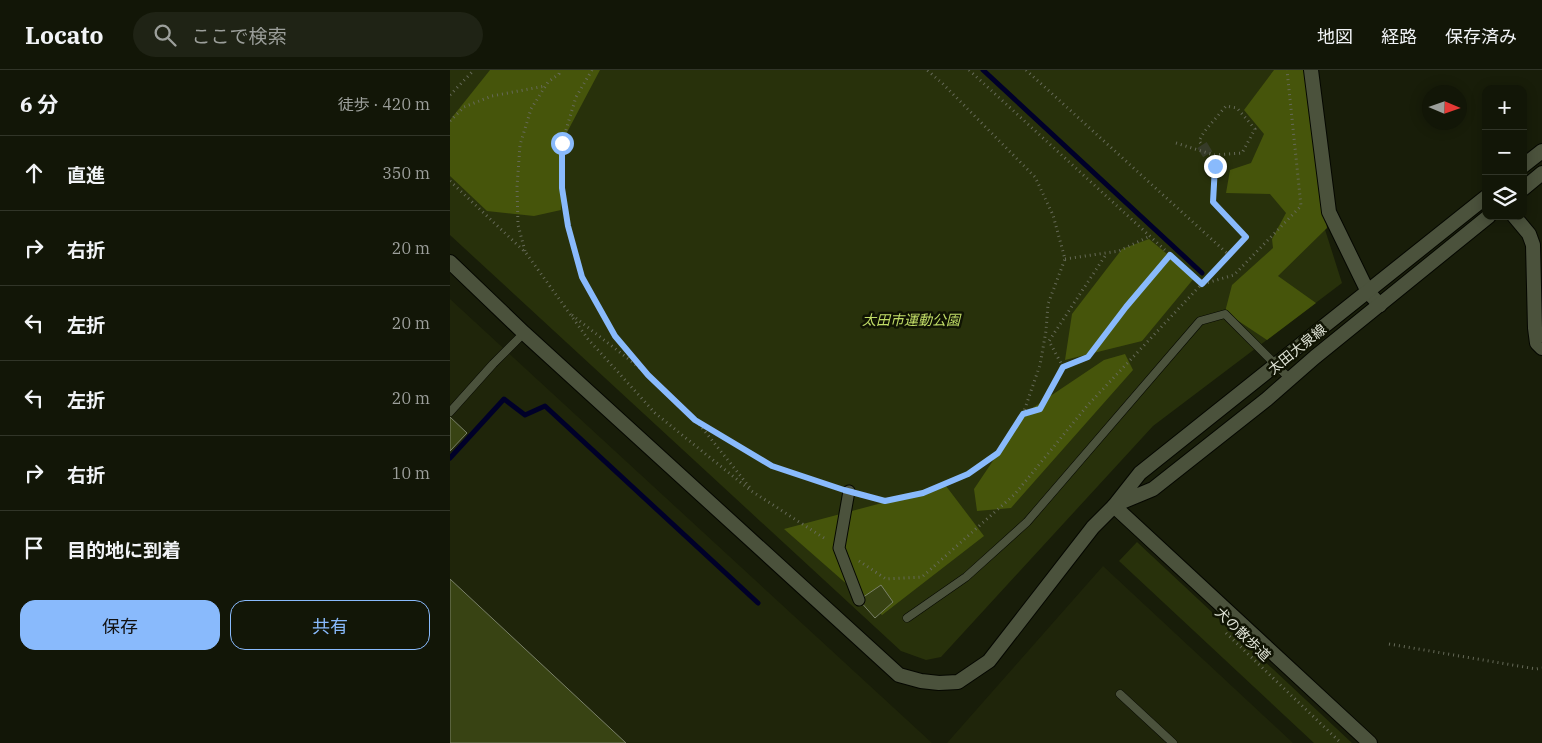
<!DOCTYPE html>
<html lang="ja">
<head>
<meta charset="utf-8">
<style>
	body { margin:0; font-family:"IBM Plex Serif","Noto Sans JP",serif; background:#1f2315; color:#f1f3f6 }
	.controls { position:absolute; right:15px; top:15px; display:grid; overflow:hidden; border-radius:10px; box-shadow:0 2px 12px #0003 }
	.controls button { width:45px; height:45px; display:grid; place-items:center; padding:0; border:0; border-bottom:1px solid #313528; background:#121607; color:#f1f3f6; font:25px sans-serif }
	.compass { position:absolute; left:972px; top:15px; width:45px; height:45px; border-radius:50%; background:#121607; box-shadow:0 2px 12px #0003; rotate:92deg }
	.stop { position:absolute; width:15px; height:15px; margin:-11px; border:4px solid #89bafc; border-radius:50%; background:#fff }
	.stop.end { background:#89bafc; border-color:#fff; box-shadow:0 1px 5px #0008 }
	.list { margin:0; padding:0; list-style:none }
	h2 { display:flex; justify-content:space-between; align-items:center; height:65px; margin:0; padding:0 20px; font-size:21px }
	h2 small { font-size:16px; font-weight:400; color:#9c9f9b }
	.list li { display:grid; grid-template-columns:32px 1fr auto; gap:15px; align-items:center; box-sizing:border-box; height:75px; padding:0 20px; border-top:1px solid #313528 }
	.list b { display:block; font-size:19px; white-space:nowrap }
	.list em { font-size:16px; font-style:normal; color:#9c9f9b }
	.actions { display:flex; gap:10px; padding:15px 20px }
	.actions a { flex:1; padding:11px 0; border:1px solid #89bafc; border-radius:15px; text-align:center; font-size:18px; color:#89bafc }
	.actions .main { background:#89bafc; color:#111 }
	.icon { flex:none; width:28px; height:28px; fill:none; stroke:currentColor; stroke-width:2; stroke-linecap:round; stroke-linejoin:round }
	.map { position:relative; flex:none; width:1092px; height:673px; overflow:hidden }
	header { display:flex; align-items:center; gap:30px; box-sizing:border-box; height:70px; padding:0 25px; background:#121607; border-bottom:1px solid #313528 }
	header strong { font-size:24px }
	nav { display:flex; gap:28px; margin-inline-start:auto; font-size:18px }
	.search { width:350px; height:45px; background:#1f2315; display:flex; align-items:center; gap:12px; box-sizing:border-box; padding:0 18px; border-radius:28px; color:#9c9f9b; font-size:19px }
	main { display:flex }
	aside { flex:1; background:#121607 }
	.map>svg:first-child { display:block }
	.built { fill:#1f250a }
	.green { fill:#28310b }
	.forest { fill:#46550b }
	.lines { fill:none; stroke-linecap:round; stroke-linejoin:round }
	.stream { stroke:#000029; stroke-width:5 }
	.building { fill:#384313; stroke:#7a8169 }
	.pedestrian-tunnel { stroke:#363b28; stroke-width:11; stroke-dasharray:11 5.5; stroke-linecap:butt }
	.service-casing { stroke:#050700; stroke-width:9 }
	.pedestrian-casing { stroke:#050700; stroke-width:13 }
	.minor-casing { stroke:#050700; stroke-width:16 }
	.tertiary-casing { stroke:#050700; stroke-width:16 }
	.secondary-casing { stroke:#050700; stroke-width:16 }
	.path { stroke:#666a59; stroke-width:3; stroke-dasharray:1 4; stroke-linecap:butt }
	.service { stroke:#4b523c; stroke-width:8 }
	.pedestrian { stroke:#4b523c; stroke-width:11 }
	.minor { stroke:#4b523c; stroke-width:14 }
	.tertiary { stroke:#4b523c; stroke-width:14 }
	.secondary { stroke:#4b523c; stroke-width:14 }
	.route { stroke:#89bafc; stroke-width:6 }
	.labels { text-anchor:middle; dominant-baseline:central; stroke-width:5; stroke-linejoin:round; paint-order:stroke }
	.park-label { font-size:14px; font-style:italic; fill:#c1dd67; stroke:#101403 }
	.street-label { font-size:14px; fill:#e1e5d8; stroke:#101403 }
</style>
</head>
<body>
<header>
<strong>Locato</strong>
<div class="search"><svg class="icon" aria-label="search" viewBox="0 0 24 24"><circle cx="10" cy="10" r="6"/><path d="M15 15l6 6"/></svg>ここで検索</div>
<nav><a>地図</a><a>経路</a><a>保存済み</a></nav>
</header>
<main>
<aside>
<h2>6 分<small>徒歩 · 420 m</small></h2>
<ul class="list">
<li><svg class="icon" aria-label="ahead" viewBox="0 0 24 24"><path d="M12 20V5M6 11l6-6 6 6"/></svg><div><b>直進</b></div><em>350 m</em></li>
<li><svg class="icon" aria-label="right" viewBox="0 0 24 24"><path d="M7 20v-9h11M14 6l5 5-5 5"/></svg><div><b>右折</b></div><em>20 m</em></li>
<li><svg class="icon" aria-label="left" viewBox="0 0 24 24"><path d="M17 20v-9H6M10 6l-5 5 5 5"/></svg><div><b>左折</b></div><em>20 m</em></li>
<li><svg class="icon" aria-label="left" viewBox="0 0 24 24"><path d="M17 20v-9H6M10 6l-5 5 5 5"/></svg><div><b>左折</b></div><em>20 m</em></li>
<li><svg class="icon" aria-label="right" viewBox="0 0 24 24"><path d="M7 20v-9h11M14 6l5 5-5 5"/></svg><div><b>右折</b></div><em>10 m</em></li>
<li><svg class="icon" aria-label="arrive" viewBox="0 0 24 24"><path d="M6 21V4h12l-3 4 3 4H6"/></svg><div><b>目的地に到着</b></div></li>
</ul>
<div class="actions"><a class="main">保存</a><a>共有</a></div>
</aside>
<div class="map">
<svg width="1092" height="673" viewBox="0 0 1092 673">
	<rect width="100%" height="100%" fill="#181d09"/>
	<!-- built -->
	<path class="built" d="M0,229L482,673H0Z
		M653,496L843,673H497Z"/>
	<!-- green -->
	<path class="green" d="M0,0H855L871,147L892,213L703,356L491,587L476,590L451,581L0,165Z
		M687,472L902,673H864L669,491Z"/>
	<!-- forest -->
	<path class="forest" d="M40,0H150L114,68L111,140L84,146L37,141L0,106V50Z
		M824,0H857L877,158L828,206L866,233L817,270L775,242L782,215L823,178L822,169L836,143L820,124L776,123L780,100L801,93L814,64L794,40Z
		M699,169L745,207L692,271L615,290L622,244L672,179Z
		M675,284L683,300L561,438L527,441L524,419L575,343L654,290Z
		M496,416L534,466L432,545L334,459Z"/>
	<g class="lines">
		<!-- stream -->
		<path class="stream" d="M533,0L752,203
			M0,388L54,329L75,345L95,336L308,533"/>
	</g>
	<!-- building -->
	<path class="building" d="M0,347L17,363L0,381Z
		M0,509L176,673H0Z
		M431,515L443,532L425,548L409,530Z"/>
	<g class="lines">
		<!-- pedestrian-tunnel -->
		<path class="pedestrian-tunnel" d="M752,75L765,96"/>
		<defs>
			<path id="service" d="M0,342L43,294L74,263
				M457,548L516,507L577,452L750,251L775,244L840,309
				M670,624L723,673"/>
			<path id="pedestrian" d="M399,421L389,478L409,530"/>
			<path id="minor" d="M861,0L879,142L918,222L930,235
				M1064,146L1079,164L1083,175L1085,258L1087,273L1092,278"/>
			<path id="tertiary" d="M0,192L74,263L449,605L471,611L489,613L508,612L539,591L643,457L664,436"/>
			<path id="secondary" d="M1073,96L1092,81
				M1073,119L1092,103
				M667,434L703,419L817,329L865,287L1039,146
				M664,436L690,403L1036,127
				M664,436L920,673"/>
		</defs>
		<!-- service casing -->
		<use href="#service" class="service-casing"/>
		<!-- pedestrian casing -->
		<use href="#pedestrian" class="pedestrian-casing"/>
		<!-- minor casing -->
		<use href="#minor" class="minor-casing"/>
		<!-- tertiary casing -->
		<use href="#tertiary" class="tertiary-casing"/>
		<!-- secondary casing -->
		<use href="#secondary" class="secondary-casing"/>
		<!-- path -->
		<path class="path" d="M142,0L126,27L112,73V118L118,157L133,207L165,266L198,305L245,350L322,396L386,417
			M519,0L752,214
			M576,0L779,185
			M0,25L24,0
			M0,51L14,37L42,26L95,16
			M726,73L764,85L792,83L805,59L787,38L776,36L754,62L749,71L752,75
			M0,111L76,183L138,269L205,343L300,420L377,470
			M75,181L68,155L67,117L70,75L81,39L98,12L109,4L110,0
			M615,189L669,181L700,166
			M753,214L784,205L851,136L837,0
			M122,245L190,298
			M613,297L599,271L657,183
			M573,344L590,339L613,297L638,287L676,237L720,185
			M249,354L301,419
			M411,425L435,431L473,423L518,404L548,383L573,344L590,295L596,261L598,234L615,189L603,145L585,107L493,14L477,0
			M409,491L436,509L472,507L565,424L637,336L796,167L763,132L765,96
			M776,563L891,673
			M939,574L1086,599L1092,598"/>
		<!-- service -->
		<use href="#service" class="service"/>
		<!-- pedestrian -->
		<use href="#pedestrian" class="pedestrian"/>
		<!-- minor -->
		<use href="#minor" class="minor"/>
		<!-- tertiary -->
		<use href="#tertiary" class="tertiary"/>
		<!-- secondary -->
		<use href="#secondary" class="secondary"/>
	</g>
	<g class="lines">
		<!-- route -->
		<path class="route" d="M112,73V118L118,156L132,207L165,266L198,305L245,350L322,396L394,420L435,431L473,423L518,404L548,383L573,344L590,339L613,297L638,287L676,237L720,185L752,214L796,167L763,132L765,96"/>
	</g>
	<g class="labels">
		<!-- park labels -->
		<g class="park-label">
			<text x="461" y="250">太田市運動公園</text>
		</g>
		<!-- street labels -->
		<g class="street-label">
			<text transform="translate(847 279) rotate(-39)">太田大泉線</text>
			<text transform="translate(793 564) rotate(44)">犬の散歩道</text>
		</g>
	</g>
</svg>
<div class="controls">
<button>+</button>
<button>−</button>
<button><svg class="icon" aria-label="layers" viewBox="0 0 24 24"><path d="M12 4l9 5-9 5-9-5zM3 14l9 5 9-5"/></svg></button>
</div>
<svg class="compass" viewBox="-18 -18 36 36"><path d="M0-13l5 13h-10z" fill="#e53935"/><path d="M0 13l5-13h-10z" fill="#9c9f9b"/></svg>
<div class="stop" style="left:112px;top:73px"></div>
<div class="stop end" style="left:765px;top:96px"></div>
</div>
</main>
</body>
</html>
